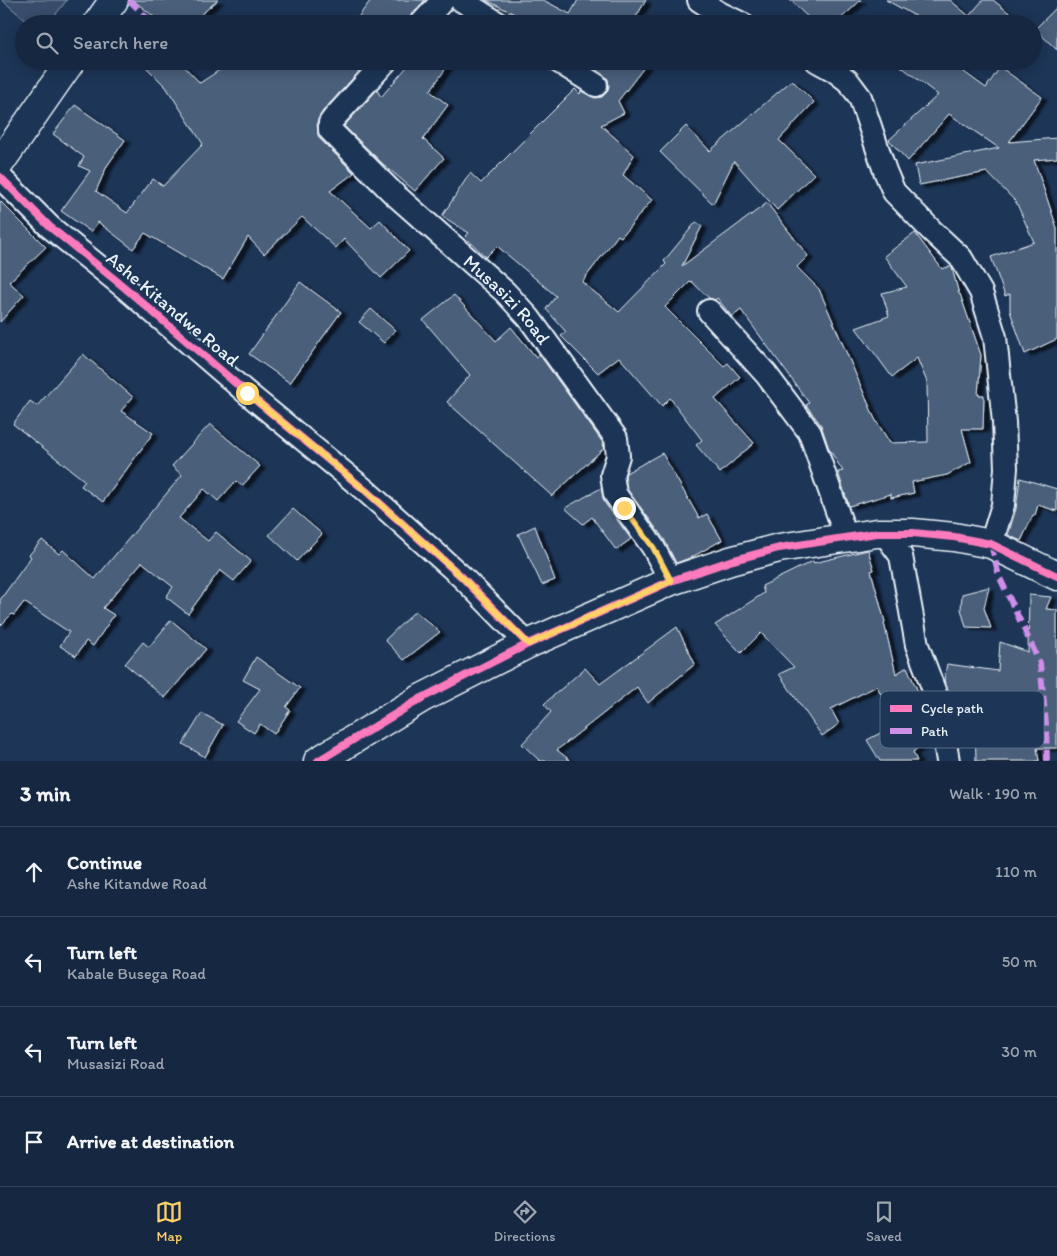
<!DOCTYPE html>
<html lang="en">
<head>
<meta charset="utf-8">
<style>
	body { margin:0; font-family:Itim,sans-serif; background:#1f3048; color:#f1f3f6 }
	.stop { position:absolute; width:15px; height:15px; margin:-11px; border:4px solid #ffd166; border-radius:50%; background:#fff }
	.stop.end { background:#ffd166; border-color:#fff; box-shadow:0 1px 5px #0008 }
	.list { margin:0; padding:0; list-style:none }
	h2 { display:flex; justify-content:space-between; align-items:center; height:65px; margin:0; padding:0 20px; font-size:21px }
	h2 small { font-size:16px; font-weight:400; color:#9ea6b1 }
	.list li { display:grid; grid-template-columns:32px 1fr auto; gap:15px; align-items:center; box-sizing:border-box; height:90px; padding:0 20px; border-top:1px solid #35445a }
	.list b { display:block; font-size:19px; white-space:nowrap }
	.list p { margin:0; font-size:16px; white-space:nowrap; color:#9ea6b1 }
	.list em { font-size:16px; font-style:normal; color:#9ea6b1 }
	.icon { flex:none; width:28px; height:28px; fill:none; stroke:currentColor; stroke-width:2; stroke-linecap:round; stroke-linejoin:round }
	.map { position:relative; flex:none; width:1057px; height:761px; overflow:hidden }
	.search { position:absolute; background:#162841; box-shadow:0 2px 12px #0003; left:15px; right:15px; top:15px; height:55px; display:flex; align-items:center; gap:12px; box-sizing:border-box; padding:0 18px; border-radius:28px; color:#9ea6b1; font-size:19px }
	.sheet { height:425px; background:#162841 }
	nav { display:flex; justify-content:space-around; align-items:center; box-sizing:border-box; height:70px; border-top:1px solid #35445a; background:#162841; font-size:14px; color:#9ea6b1 }
	nav a { display:grid; justify-items:center; gap:2px }
	nav .on { color:#ffd166 }
	.map>svg:first-child { display:block }
	.green { fill:#374d6c; stroke:#909fb2 }
	.building { fill:#495e7a; stroke:#e8f1f8; filter:url(#shadow) }
	.lines { fill:none; stroke-linecap:round; stroke-linejoin:round }
	.minor-casing { stroke:#e8f1f8; stroke-width:26 }
	.tertiary-casing { stroke:#e8f1f8; stroke-width:31 }
	.minor { stroke:#1d3557; stroke-width:22 }
	.tertiary { stroke:#1d3557; stroke-width:28 }
	.quiet { stroke:#ce8fe9; stroke-width:6; stroke-dasharray:12 6; stroke-linecap:butt }
	.cycleway-casing { stroke:#1d3557; stroke-width:11 }
	.cycleway { stroke:#fd7abc; stroke-width:8 }
	.route { stroke:#ffd166; stroke-width:6 }
	.labels { text-anchor:middle; dominant-baseline:central; stroke-width:4; stroke-linejoin:round; paint-order:stroke }
	.street-label { font-size:19px; fill:#e8f1f8; stroke:#1d3557 }
	.key { fill:#1d3557; stroke:#5a6d87; stroke-width:1 }
	.key-label { font-size:14px; fill:#e8f1f8 }
</style>
</head>
<body>
<div class="map">
<svg width="1057" height="761" viewBox="0 0 1057 761">
	<defs>
		<filter id="shadow"><feDropShadow dx="5.5" dy="3" stdDeviation="1" flood-color="#0009"/></filter>
	</defs>
	<rect width="100%" height="100%" fill="#1d3557"/>
	<filter id="ink" filterUnits="userSpaceOnUse"><feTurbulence type="fractalNoise" baseFrequency=".02" numOctaves="2"/><feDisplacementMap in="SourceGraphic" scale="10" xChannelSelector="R" yChannelSelector="G"/><feConvolveMatrix kernelMatrix="1 2 1 2 8 2 1 2 1" color-interpolation-filters="sRGB"/></filter>
	<g filter="url(#ink)">
		<!-- green -->
		<path class="green" d="M2,0H67L48,24H30Z"/>
		<!-- building -->
		<path class="building" d="M133,0H218L190,24H163Z
			M371,0H425L411,15L408,24H353Z
			M486,0H543L570,14L578,0H646L632,24H535Z
			M790,0H861L835,24H815Z
			M886,0H950L969,16L983,0H993L1023,24H930Z
			M1057,7V50L1035,29Z
			M140,61H179L200,83L233,61H362L364,66L323,111L317,122L318,135L320,139L354,173L330,191L371,228L380,220L409,251L381,278L344,239L336,248L302,217L264,254L248,237L223,279L145,233L133,249L98,222L91,232L61,211L90,171L79,166L84,157L53,134L75,105L125,140L107,166L96,191L127,213L153,179L163,186L203,144L166,87Z
			M412,61H451L430,91L448,105L423,139L444,158L415,191L383,164L344,126L377,90L381,97Z
			M599,61H649L618,101L624,113L601,125L634,155L623,175L652,200L621,237L618,235L582,282L619,312L666,264L664,261L696,222L702,226L682,266L767,203L808,256L797,267L819,289L875,419L890,443L928,442L927,382L917,358L892,377L856,328L889,316L882,293L907,287L884,256L915,233L942,269L951,266L952,268L959,294H960L981,355L978,395H984L983,429H962L971,462L947,475L912,482L914,493L891,498V494L849,506L838,472L843,471L829,449L821,425L806,405L809,403L741,310L732,317L717,298L715,300L709,298L691,281L665,307L724,366L728,363L740,377L715,399L754,443L720,473L696,445L702,440L670,398L662,406L619,357L598,373L561,336L566,332L546,309L556,296L497,246L486,257L465,237L469,233L442,216L470,173L481,183L575,89L580,94L581,91L595,98L602,97L607,92L609,86L608,79L595,69Z
			M894,61H949L986,88L1000,67L1042,97L1009,142L1057,138V158L1034,160L1057,228V339L1025,354L1010,311V294L1005,296L991,257L1034,242L1016,202L987,172L919,185L915,165L999,148L949,114L908,161L889,140L938,95Z
			M792,80L814,102L779,140L814,174L777,210L734,161L713,204L660,152L686,126L710,151Z
			M0,201L46,247L9,282L24,295L0,322Z
			M300,282L341,312L290,383L249,354Z
			M454,295L496,341L511,327L536,357L539,354L603,443L604,448L552,496L447,402L470,375L423,320Z
			M371,309L395,330L384,343L359,322Z
			M83,354L133,397L121,411L153,433L103,502L81,486L85,481L13,424L30,401L37,406Z
			M210,424L260,466L242,486L236,481L218,501L204,489L179,518L208,541L216,532L251,561L234,581L220,570L188,614L166,597L173,587L142,562L103,608L114,615L93,646L86,641L76,656L60,646L69,632L24,602L14,615L12,614L0,626V600L31,557L29,555L42,540L59,554L63,550L95,579L182,475L172,466Z
			M662,453L699,518L707,514L722,540L692,557L676,563L664,539L627,489L625,476L626,473Z
			M1020,478L1057,489V511L1038,505L1035,515H1033L1021,541L1008,535L1016,509Z
			M601,488L604,502L631,539L616,550L592,517L583,524L565,508Z
			M293,509L322,534L297,561L269,535Z
			M535,526L555,580L542,585L518,534Z
			M868,550L874,570L871,571L885,622L884,623L896,674L907,667L919,694L888,709L877,686L831,709L839,724L822,736L779,674L794,667L761,633L741,653L715,625L764,593L762,586L813,561L814,563Z
			M989,587L984,608L991,628L966,627L961,609L962,594Z
			M1029,595L1051,597L1046,609L1057,610V748H1037L1039,761H976L975,721L954,719L951,696L944,680L947,664L998,671L1000,642L1028,652Z
			M415,611L440,632L404,660L385,640Z
			M171,620L206,649L165,698L125,664L143,642L149,647Z
			M677,627L695,664L648,703L637,687L557,750L571,761H540L522,744L551,712L544,704L585,668L600,684Z
			M256,657L300,688L286,707L290,710L274,734L260,724L254,733L236,721L260,689L243,680Z
			M202,713L223,725L205,757L183,744Z
			M907,719L921,745L913,752L917,761H880L867,740Z"/>
		<g class="lines">
			<defs>
				<g id="minor">
					<path d="M461,0L499,24"/>
					<path d="M699,0L719,13L742,24"/>
					<path d="M421,24L443,0"/>
					<path id="s1" d="M386,61L333,119L330,123V130L393,193L505,292L529,318L616,438L618,456L612,475L615,494L653,547L671,581"/>
					<path d="M558,61L596,85"/>
					<path d="M817,61L835,71L848,81L860,97L885,171L894,192L932,231L961,258L981,292L995,337L1004,422L1006,468L1003,505L991,544"/>
					<path d="M0,177L50,227L124,287L247,393L366,491L462,577L528,644"/>
					<path d="M709,311L766,374L810,433L846,537"/>
					<path d="M884,533L901,556L917,645L938,701L948,761"/>
				</g>
				<path id="tertiary" d="M97,24L114,0
					M0,163L71,61
					M318,761L422,698L528,644L671,581L730,561L779,548L877,533H913L954,537L991,544L1057,576"/>
			</defs>
			<!-- minor casing -->
			<use href="#minor" class="minor-casing"/>
			<!-- tertiary casing -->
			<use href="#tertiary" class="tertiary-casing"/>
			<!-- minor -->
			<use href="#minor" class="minor"/>
			<!-- tertiary -->
			<use href="#tertiary" class="tertiary"/>
			<!-- quiet -->
			<path class="quiet" d="M129,0L153,24
				M991,544L999,576L1040,663L1046,724L1047,761"/>
			<defs>
				<path id="cycleway" d="M0,177L50,227L124,287L247,393L366,491L462,577L528,644
					M318,761L422,698L528,644L671,581L730,561L779,548L877,533H913L954,537L991,544L1057,576"/>
			</defs>
			<!-- cycleway casing -->
			<use href="#cycleway" class="cycleway-casing"/>
			<!-- cycleway -->
			<use href="#cycleway" class="cycleway"/>
		</g>
	</g>
	<g class="lines" filter="url(#ink)">
		<!-- route -->
		<path class="route" d="M247,393L366,491L462,577L528,644L671,581L653,547L624,508"/>
	</g>
	<g class="labels">
		<!-- street labels -->
		<g class="street-label">
			<text stroke="none"><textPath href="#s1" startOffset="336">Musasizi Road</textPath></text>
			<text transform="translate(173 309) rotate(40)">Ashe Kitandwe Road</text>
		</g>
	</g>
	<!-- legend -->
	<rect x="880" y="691" width="164" height="57" rx="8" class="key"/>
	<rect x="890" y="705" width="22" height="7" fill="#fd7abc"/>
	<rect x="890" y="728" width="22" height="6" fill="#ce8fe9"/>
	<g class="key-label">
		<text x="921" y="713">Cycle path</text>
		<text x="921" y="736">Path</text>
	</g>
</svg>
<div class="stop" style="left:247px;top:393px"></div>
<div class="stop end" style="left:624px;top:508px"></div>
<div class="search"><svg class="icon" aria-label="search" viewBox="0 0 24 24"><circle cx="10" cy="10" r="6"/><path d="M15 15l6 6"/></svg>Search here</div>
</div>
<section class="sheet">
<h2>3 min<small>Walk · 190 m</small></h2>
<ul class="list">
<li><svg class="icon" aria-label="ahead" viewBox="0 0 24 24"><path d="M12 20V5M6 11l6-6 6 6"/></svg><div><b>Continue</b><p>Ashe Kitandwe Road</p></div><em>110 m</em></li>
<li><svg class="icon" aria-label="left" viewBox="0 0 24 24"><path d="M17 20v-9H6M10 6l-5 5 5 5"/></svg><div><b>Turn left</b><p>Kabale Busega Road</p></div><em>50 m</em></li>
<li><svg class="icon" aria-label="left" viewBox="0 0 24 24"><path d="M17 20v-9H6M10 6l-5 5 5 5"/></svg><div><b>Turn left</b><p>Musasizi Road</p></div><em>30 m</em></li>
<li><svg class="icon" aria-label="arrive" viewBox="0 0 24 24"><path d="M6 21V4h12l-3 4 3 4H6"/></svg><div><b>Arrive at destination</b></div></li>
</ul>
</section>
<nav>
<a class="on"><svg class="icon" aria-label="map" viewBox="0 0 24 24"><path d="M3 6l6-2 6 2 6-2v14l-6 2-6-2-6 2zM9 4v14M15 6v14"/></svg>Map</a>
<a><svg class="icon" aria-label="directions" viewBox="0 0 24 24"><path d="M12 3l9 9-9 9-9-9zM9 14v-3h6M13 9l2 2-2 2"/></svg>Directions</a>
<a><svg class="icon" aria-label="saved" viewBox="0 0 24 24"><path d="M7 4h10v16l-5-4-5 4z"/></svg>Saved</a>
</nav>
</body>
</html>
